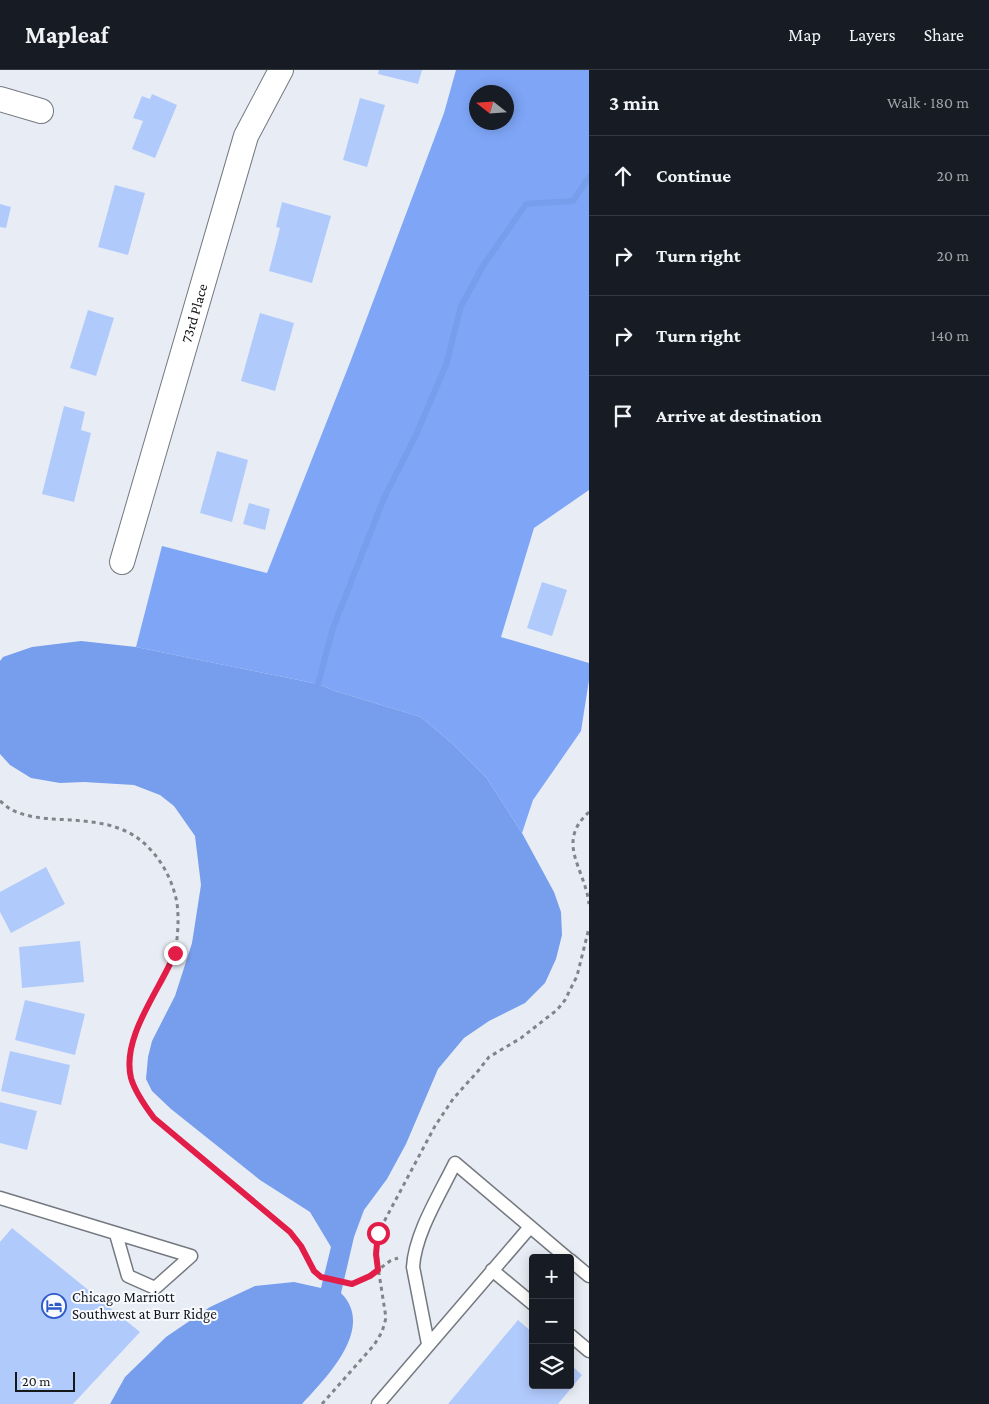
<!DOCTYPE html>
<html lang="en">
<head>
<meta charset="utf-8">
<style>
	body { margin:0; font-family:"Crimson Pro",serif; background:#20242c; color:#f1f3f6 }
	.controls { position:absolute; right:15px; bottom:15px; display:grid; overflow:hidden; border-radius:5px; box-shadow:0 2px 12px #0003 }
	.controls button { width:45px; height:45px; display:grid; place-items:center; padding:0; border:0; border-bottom:1px solid #363941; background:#171b24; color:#f1f3f6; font:25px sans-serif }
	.compass { position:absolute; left:469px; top:15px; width:45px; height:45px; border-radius:50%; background:#171b24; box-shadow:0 2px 12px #0003; rotate:287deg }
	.scale { position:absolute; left:15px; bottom:12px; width:60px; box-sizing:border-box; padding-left:5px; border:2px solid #16171a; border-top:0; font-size:14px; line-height:18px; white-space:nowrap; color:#16171a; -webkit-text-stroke:4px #f7faff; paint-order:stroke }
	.stop { position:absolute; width:15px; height:15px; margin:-11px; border:4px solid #e11d48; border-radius:50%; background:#fff }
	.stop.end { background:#e11d48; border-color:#fff; box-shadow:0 1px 5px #0008 }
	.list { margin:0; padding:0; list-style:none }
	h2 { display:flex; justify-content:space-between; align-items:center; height:65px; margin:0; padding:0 20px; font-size:21px }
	h2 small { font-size:16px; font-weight:400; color:#9ea1a6 }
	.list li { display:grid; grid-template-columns:32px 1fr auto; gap:15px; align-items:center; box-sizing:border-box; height:80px; padding:0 20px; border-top:1px solid #363941 }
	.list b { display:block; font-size:19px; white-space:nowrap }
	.list em { font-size:16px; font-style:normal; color:#9ea1a6 }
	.icon { flex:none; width:28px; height:28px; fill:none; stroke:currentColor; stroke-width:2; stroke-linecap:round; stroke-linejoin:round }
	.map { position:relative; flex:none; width:589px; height:1334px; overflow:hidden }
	header { display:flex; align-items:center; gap:30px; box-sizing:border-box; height:70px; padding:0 25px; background:#171b24; border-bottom:1px solid #363941 }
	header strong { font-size:24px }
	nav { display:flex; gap:28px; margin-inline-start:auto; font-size:18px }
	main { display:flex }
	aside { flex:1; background:#171b24 }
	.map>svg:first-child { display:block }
	.forest { fill:#7ea5f6; fill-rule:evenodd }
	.water { fill:#779ded }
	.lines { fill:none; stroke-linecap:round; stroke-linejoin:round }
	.stream { stroke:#779ded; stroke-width:6 }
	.building { fill:#b1cafc }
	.lane-casing { stroke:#74787f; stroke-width:15 }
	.street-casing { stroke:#74787f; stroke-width:26 }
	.path { stroke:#81848a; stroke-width:3; stroke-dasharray:4 4; stroke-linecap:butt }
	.lane { stroke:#fff; stroke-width:12 }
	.street { stroke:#fff; stroke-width:24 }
	.route { stroke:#e11d48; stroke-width:6 }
	.labels { text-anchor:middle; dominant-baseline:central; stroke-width:4; stroke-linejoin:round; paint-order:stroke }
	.street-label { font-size:15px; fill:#16171a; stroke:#f7faff }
	.poi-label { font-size:15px; fill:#16171a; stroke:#f7faff; text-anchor:start }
</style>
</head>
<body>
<header>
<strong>Mapleaf</strong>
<nav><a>Map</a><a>Layers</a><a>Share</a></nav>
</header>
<main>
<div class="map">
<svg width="589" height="1334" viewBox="0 0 589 1334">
	<rect width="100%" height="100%" fill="#e8edf5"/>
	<!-- forest -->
	<path class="forest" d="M456,0H589V420L534,458L501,567L589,593V610L581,661L533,730L522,763L486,707L455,676L421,647L335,621L318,614L136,577L162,476L267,503L351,290L444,43ZM477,22H507V52H477Z"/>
	<!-- water -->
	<path class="water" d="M81,571L136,577L318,614L335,621L421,647L455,676L486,707L522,763L554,822L561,842L562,865L556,889L545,913L525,933L489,951L464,968L438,999L406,1074L387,1109L364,1140L354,1167L341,1223C376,1258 326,1308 302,1334H110L125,1307L166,1267L210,1237L255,1216L294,1212L321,1218L331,1177L310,1142L260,1110L171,1039L152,1021L146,1009L148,987L152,971L175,926L192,873L201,815L195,766L174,736L160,725L134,715L84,712L60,713L31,708L10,695L0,684V591L3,587L32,577Z"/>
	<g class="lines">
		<!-- stream -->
		<path class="stream" d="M318,614L333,558L384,428L416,365L446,295L461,236L483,196L526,134L573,131L589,107"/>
	</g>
	<!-- building -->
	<path class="building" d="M379,0H422L418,14L378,4Z
		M152,24L177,35L155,88L132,79L143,51L133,48L142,26L150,29Z
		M360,28L385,35L367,97L343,90Z
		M115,115L145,123L128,185L98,177Z
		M282,132L331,146L312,213L269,201L280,158L276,157Z
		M0,134L11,137L6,158L0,157Z
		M88,240L114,248L96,306L70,298Z
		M260,243L294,253L275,321L241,311Z
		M64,336L85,342L81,360L91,363L74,432L42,424Z
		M217,381L248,390L232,452L200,443Z
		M249,433L270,439L265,460L243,454Z
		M542,512L567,520L552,566L527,558Z
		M46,797L65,834L11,863L0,842V822Z
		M80,871L84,912L22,918L19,877Z
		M25,930L85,944L75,985L15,970Z
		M10,981L70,995L61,1035L1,1021Z
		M0,1032L37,1041L27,1080L0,1073Z
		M12,1158L140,1262L73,1334H0V1172Z
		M518,1250L533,1263V1315H570V1294L582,1305L558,1334H448Z"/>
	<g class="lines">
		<defs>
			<path id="lane" d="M0,1128L191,1186
				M116,1164L128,1206L155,1218L191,1186
				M570,1190L589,1206
				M492,1200L533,1234
				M570,1265L589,1281
				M428,1274L413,1197C415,1163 440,1124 455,1093L567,1188
				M378,1334L530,1157"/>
			<g id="street">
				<path d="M0,29L41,41"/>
				<path id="s1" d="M122,492L246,66L281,0"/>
			</g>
		</defs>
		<!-- lane casing -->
		<use href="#lane" class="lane-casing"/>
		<!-- street casing -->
		<use href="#street" class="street-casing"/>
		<!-- path -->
		<path class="path" d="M0,731C4,734 8,738 12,740C24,746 39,748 53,749C87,751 123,751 148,777C163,792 173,812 177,833C179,849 178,866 175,882C172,892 167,901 162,910C144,945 118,983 137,1023C151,1049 175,1066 198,1084C229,1110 261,1135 290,1162L301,1176L314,1201L321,1207L345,1213L352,1214L370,1206L390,1191L398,1188
			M589,742C555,773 585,798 589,834
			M322,1334L374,1275L382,1262L386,1248L376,1184L378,1163L435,1056L453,1029L478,1001L489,987L521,968L544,950L557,940L565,930L577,906L589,858"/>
		<!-- lane -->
		<use href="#lane" class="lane"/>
		<!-- street -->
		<use href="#street" class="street"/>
	</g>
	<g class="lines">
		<!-- route -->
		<path class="route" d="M175,883C160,920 121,967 131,1008C135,1022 145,1036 154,1048L290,1162L301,1176L314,1201L321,1207L352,1214L370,1206L378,1200L376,1184L378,1163"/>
	</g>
	<!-- icons -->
	<defs>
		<symbol id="hotel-ring" viewBox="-11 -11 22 22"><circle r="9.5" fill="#f7faff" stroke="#2c5ac9" stroke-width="1.5"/><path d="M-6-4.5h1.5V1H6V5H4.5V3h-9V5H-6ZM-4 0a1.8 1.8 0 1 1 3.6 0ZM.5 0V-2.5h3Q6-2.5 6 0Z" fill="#2c5ac9"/></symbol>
	</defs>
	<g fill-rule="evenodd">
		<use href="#hotel-ring" x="40" y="1222" width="28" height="28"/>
	</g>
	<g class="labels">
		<!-- street labels -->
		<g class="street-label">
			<text stroke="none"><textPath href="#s1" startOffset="259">73rd Place</textPath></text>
		</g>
		<!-- poi labels -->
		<g class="poi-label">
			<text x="72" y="1227">Chicago Marriott<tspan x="72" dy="17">Southwest at Burr Ridge</tspan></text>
		</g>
	</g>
</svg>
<div class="controls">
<button>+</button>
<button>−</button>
<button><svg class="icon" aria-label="layers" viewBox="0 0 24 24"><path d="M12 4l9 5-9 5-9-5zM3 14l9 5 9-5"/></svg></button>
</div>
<svg class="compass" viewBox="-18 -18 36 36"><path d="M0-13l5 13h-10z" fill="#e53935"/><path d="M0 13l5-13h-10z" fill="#9ea1a6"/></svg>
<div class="scale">20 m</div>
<div class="stop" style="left:378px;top:1163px"></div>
<div class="stop end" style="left:175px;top:883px"></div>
</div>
<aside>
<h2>3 min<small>Walk · 180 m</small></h2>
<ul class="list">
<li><svg class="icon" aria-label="ahead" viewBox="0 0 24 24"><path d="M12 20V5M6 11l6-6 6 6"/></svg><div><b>Continue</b></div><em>20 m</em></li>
<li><svg class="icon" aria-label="right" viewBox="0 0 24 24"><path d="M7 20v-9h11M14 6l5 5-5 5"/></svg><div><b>Turn right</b></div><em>20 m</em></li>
<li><svg class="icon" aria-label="right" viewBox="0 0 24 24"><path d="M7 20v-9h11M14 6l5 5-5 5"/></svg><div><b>Turn right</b></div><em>140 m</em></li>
<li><svg class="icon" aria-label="arrive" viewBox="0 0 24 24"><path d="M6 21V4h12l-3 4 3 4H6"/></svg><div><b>Arrive at destination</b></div></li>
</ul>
</aside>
</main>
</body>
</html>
